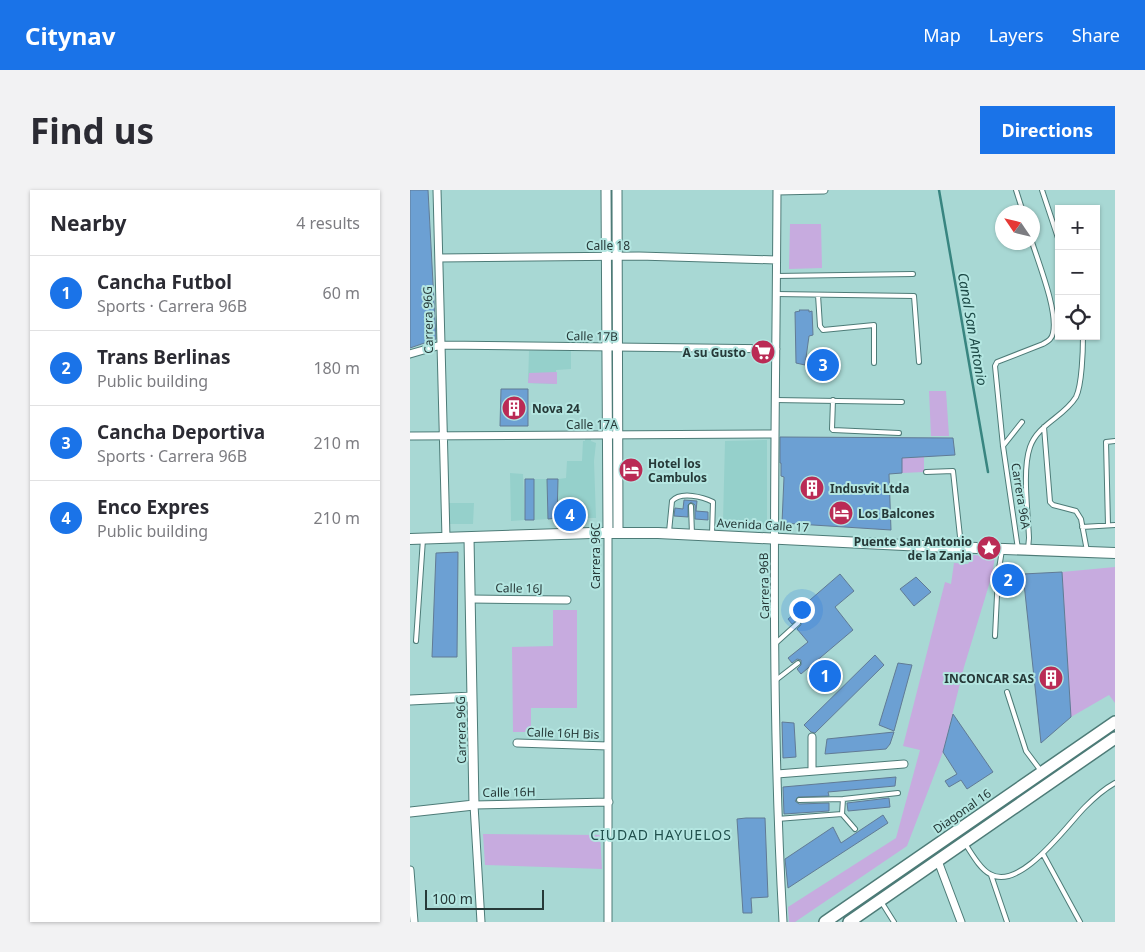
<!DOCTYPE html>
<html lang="en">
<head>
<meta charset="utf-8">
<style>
	body { margin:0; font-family:"Noto Sans",sans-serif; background:#f2f2f3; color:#2b2b33 }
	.controls { position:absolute; right:15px; top:15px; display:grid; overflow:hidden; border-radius:0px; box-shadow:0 1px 4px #0004 }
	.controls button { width:45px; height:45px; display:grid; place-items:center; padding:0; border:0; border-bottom:1px solid #e1e1e2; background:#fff; color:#2b2b33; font:25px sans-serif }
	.compass { position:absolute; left:585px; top:15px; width:45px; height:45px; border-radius:50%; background:#fff; box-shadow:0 1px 4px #0004; rotate:305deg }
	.scale { position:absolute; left:15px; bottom:12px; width:119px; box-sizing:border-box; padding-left:5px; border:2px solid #263938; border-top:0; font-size:14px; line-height:18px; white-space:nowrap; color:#263938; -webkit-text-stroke:4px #b4e6e1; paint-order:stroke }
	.you { position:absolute; left:391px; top:419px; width:18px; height:18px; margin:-12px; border:4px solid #fff; border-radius:50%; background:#1a73e8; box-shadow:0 0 0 8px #1a73e833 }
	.badge { display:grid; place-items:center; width:32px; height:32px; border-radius:50%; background:#1a73e8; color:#fff; font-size:16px; font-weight:700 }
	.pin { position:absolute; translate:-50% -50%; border:2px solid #fff; box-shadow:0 1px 5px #0006 }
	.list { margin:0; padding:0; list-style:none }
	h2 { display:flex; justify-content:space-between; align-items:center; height:65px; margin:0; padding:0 20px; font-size:21px }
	h2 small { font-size:16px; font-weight:400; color:#7c7c81 }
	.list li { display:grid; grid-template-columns:32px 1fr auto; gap:15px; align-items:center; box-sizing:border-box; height:75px; padding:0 20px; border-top:1px solid #e1e1e2 }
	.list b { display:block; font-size:19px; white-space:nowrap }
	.list p { margin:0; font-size:16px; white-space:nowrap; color:#7c7c81 }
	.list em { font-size:16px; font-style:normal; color:#7c7c81 }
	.icon { flex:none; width:28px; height:28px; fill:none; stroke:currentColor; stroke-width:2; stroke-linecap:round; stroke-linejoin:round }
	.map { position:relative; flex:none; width:705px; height:732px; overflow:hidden; border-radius:0px }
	header { display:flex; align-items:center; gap:30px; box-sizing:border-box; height:70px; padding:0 25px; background:#1a73e8; color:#fff }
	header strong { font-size:24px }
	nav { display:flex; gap:28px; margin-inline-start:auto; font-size:18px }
	.intro { display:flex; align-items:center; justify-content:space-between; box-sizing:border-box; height:120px; padding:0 30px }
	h1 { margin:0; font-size:35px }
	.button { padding:12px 22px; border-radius:0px; background:#1a73e8; color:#fff; font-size:18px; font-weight:700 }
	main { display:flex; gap:30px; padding:0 30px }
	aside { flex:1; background:#fff; border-radius:0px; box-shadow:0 1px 4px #0004 }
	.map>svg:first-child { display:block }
	.built { fill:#95d0cb }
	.green { fill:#c7abdf }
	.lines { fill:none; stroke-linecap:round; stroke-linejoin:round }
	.stream { stroke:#388580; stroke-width:2.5 }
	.building { fill:#6ca0d3; stroke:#617b95 }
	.service-casing { stroke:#4d7b77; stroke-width:6 }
	.minor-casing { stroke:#4d7b77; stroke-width:9 }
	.tertiary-casing { stroke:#4d7b77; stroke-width:11 }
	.secondary-casing { stroke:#4d7b77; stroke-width:12 }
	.primary-casing { stroke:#4d7b77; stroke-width:14 }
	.service { stroke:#fff; stroke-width:4 }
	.minor { stroke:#fff; stroke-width:7 }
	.tertiary { stroke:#fff; stroke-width:9 }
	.secondary { stroke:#fff; stroke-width:10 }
	.primary { stroke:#fff; stroke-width:11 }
	.labels { text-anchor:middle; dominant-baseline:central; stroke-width:4; stroke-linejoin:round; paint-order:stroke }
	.street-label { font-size:12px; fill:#263938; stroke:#b4e6e1 }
	.poi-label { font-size:12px; font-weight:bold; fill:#263938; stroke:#b4e6e1; text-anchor:start }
	.water-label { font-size:14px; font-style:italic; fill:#1d4a47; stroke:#b4e6e1 }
	.neighbourhood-label { font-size:14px; letter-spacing:1px; fill:#21504d; stroke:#b4e6e1 }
</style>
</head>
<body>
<header>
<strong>Citynav</strong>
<nav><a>Map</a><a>Layers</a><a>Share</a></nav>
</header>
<div class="intro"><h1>Find us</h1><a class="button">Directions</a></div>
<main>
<aside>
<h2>Nearby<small>4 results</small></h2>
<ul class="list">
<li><span class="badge">1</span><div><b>Cancha Futbol</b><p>Sports · Carrera 96B</p></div><em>60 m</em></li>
<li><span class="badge">2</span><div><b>Trans Berlinas</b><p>Public building</p></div><em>180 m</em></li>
<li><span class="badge">3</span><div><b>Cancha Deportiva</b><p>Sports · Carrera 96B</p></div><em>210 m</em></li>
<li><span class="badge">4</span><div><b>Enco Expres</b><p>Public building</p></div><em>210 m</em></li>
</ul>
</aside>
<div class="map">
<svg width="705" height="732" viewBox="0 0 705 732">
	<rect width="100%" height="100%" fill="#a8d8d4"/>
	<!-- built -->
	<path class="built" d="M119,161H161V179L146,180L147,194L118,193Z
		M175,248H181V251L186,253L184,271L186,328H147L148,289L156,288L157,271H172L173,251H175Z
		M357,250V335L313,332L315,251Z
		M100,283L113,284L115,330L101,331Z
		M124,289H137L138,329L124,330Z
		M39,313H64L63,334H39Z"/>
	<!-- green -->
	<path class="green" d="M380,34H411L412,78L379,79Z
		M409,165L429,180L417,192L402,180L403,170Z
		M147,182V194L118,193L119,183Z
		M519,201H536L539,246H521Z
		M514,267V282L492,283V268Z
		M563,365L585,367L582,385L554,477L533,562L497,656L385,732H379L378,717L486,648L510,560L493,556L535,392L541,394L544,373L558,374Z
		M705,377V513L699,505L661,527L652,382Z
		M143,420H167V518H121V542H103L102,457L143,456Z
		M421,471L430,481L408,501L399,491Z
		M73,644L190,645L192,679L75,675Z"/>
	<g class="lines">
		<!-- stream -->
		<path class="stream" d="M529,0L578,282"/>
	</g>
	<!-- building -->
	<path class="building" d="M0,0H18L26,149L0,158Z
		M389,120H399V122L402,121L403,145L399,146L395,175L386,173L385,122L390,121Z
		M91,199H118V236H90Z
		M370,247L543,248L545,265L492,268V283L479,284L481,340L372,333L374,287L371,286V273H370Z
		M115,289H124V330H115Z
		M137,289H148L147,328L138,329Z
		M274,310L287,311L286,321L298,322V330L285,329V315L281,312L278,315V327L264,326L265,318L273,319Z
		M48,362L47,467H22L26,363Z
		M652,382L661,527L631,553L613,384Z
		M430,384L444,401L425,417L443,440L391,484L387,479L391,475V470L387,469L382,473L378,468L398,452L387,439L391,435V431L387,430L382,434L378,429Z
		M506,387L521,402L504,416L490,399Z
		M465,465L474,475L405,543L401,542L394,535Z
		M488,473L502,475L484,541L469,535Z
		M543,524L583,582L557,599L551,590L539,597L535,591L547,584L533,562Z
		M372,532L384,533L386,567L373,568Z
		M484,542L480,554L476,559L415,564L417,549Z
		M486,587L485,596L418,602L419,606L388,607L385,611L389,614L419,613V621L374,624L373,597Z
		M479,608L480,617L438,621L437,613Z
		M473,625L478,633L378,698L375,669L423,637L431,653Z
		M336,628H355L358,707L341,708L342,723H333L327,629Z"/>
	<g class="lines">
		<defs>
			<path id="service" d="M606,0L613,22
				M632,0L649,51
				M366,86L503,84
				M366,104L504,106L509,172
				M408,105L410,136L413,140L464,135V173
				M365,210L492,212
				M423,210L422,239L423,240L489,243
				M634,237L640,312L643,315L666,321L671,329L677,361
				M593,256L612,232
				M516,282L543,281L551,356
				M281,316L282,344
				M698,335L696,252L705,251
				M672,337L705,335
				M259,342L262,311C271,301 293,307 303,312L302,345
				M608,359L593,256L585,176L587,172L633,154C638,151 642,149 643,143C648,122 629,74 622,52
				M618,359L619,348C618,322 612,280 620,257C628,234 654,227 666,207C672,195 673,160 673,146
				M585,446L588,385L592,360
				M6,451L13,349
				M366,453L388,433
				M366,490L388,473
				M597,502L616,561L631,581
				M389,610L433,609L488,603
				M432,624L433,609
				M367,629L432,624L445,639
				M556,655C562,664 570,679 580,684C610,702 657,635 675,617C684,608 694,599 705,593
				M633,664L670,732
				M581,685L597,732
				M472,713L484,732"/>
			<path id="minor" d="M27,0L36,348
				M367,0C366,244 359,488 373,732
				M367,1L414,0
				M29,68L229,66L366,70
				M0,164L31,155L366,159
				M0,246L365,244
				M198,342V732
				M61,409L157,410
				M402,547V581
				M107,553L198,556
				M367,584L494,574
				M528,671L551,732
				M0,680L4,732
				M71,732L64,615L199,612"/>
			<path id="tertiary" d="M196,0L198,342
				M207,0L208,342
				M0,510L62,507
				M0,622L64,615L59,348"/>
			<path id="secondary" d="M0,349L181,343H248L514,356L705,363"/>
			<path id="primary" d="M415,732L705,532
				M439,732L705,548"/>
		</defs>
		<!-- service casing -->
		<use href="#service" class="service-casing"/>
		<!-- minor casing -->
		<use href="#minor" class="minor-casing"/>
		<!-- tertiary casing -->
		<use href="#tertiary" class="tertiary-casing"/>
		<!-- secondary casing -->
		<use href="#secondary" class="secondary-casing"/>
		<!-- primary casing -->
		<use href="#primary" class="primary-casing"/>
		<!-- service -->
		<use href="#service" class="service"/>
		<!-- minor -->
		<use href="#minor" class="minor"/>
		<!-- tertiary -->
		<use href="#tertiary" class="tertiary"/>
		<!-- secondary -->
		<use href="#secondary" class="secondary"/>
		<!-- primary -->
		<use href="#primary" class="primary"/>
	</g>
	<!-- icons -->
	<defs>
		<symbol id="supermarket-disc" viewBox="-11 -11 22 22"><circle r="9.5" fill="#ba2b55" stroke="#b4e6e1"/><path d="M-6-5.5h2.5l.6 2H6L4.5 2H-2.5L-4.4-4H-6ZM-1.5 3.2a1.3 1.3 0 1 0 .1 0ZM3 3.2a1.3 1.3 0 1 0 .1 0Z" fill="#fff"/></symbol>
		<symbol id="building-disc" viewBox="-11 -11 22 22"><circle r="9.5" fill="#ba2b55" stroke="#b4e6e1"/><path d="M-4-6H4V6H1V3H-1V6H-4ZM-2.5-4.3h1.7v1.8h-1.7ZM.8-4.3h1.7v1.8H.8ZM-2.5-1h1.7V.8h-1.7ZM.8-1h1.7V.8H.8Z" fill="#fff"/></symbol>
		<symbol id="hotel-disc" viewBox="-11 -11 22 22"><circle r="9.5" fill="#ba2b55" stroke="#b4e6e1"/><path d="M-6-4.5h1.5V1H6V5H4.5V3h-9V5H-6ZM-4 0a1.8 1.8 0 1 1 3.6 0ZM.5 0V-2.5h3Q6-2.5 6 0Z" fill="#fff"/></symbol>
		<symbol id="sight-disc" viewBox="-11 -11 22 22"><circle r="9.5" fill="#ba2b55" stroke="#b4e6e1"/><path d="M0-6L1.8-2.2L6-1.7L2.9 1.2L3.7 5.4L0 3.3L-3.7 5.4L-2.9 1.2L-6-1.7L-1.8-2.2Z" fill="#fff"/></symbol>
	</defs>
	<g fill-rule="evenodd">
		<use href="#supermarket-disc" x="339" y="148" width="28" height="28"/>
		<use href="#building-disc" x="90" y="204" width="28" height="28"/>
		<use href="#hotel-disc" x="207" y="266" width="28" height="28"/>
		<use href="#building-disc" x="388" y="284" width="28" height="28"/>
		<use href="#hotel-disc" x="417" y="309" width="28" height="28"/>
		<use href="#sight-disc" x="565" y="344" width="28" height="28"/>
		<use href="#building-disc" x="627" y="474" width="28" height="28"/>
	</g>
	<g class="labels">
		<!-- street labels -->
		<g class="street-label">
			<text x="198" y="55">Calle 18</text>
			<text transform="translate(18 130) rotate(-91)">Carrera 96G</text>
			<text transform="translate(182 146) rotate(1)">Calle 17B</text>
			<text x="182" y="234">Calle 17A</text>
			<text transform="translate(611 306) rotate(81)">Carrera 96A</text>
			<text transform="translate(353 335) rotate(3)">Avenida Calle 17</text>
			<text transform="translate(185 366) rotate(-90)">Carrera 96C</text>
			<text transform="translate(354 396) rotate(-91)">Carrera 96B</text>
			<text transform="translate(109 398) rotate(1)">Calle 16J</text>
			<text transform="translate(51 540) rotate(-91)">Carrera 96G</text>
			<text transform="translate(153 543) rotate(2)">Calle 16H Bis</text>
			<text transform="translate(99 602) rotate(-1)">Calle 16H</text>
			<text transform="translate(552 621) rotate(-35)">Diagonal 16</text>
		</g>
		<!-- poi labels -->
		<g class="poi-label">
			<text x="336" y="162" text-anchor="end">A su Gusto</text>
			<text x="122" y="218">Nova 24</text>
			<text x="238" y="273">Hotel los<tspan x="238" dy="14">Cambulos</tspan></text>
			<text x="420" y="298">Indusvit Ltda</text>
			<text x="448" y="323">Los Balcones</text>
			<text x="562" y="351" text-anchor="end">Puente San Antonio<tspan x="562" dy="14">de la Zanja</tspan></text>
			<text x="624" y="488" text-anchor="end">INCONCAR SAS</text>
		</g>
		<!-- water labels -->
		<g class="water-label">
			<text transform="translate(563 139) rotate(80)">Canal San Antonio</text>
		</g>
		<!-- neighbourhood labels -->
		<g class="neighbourhood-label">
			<text x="251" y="644">CIUDAD HAYUELOS</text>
		</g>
	</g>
</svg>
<div class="controls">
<button>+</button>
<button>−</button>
<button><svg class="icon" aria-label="locate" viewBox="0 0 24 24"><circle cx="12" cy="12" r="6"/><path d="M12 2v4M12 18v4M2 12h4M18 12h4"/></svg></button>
</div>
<svg class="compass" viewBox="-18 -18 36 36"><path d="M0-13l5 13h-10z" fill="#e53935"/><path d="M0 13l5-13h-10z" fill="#7c7c81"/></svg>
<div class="scale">100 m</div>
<div class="you"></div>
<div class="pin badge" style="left:415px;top:486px">1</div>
<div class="pin badge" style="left:598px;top:390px">2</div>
<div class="pin badge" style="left:413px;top:175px">3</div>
<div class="pin badge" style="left:160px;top:325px">4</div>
</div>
</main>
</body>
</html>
